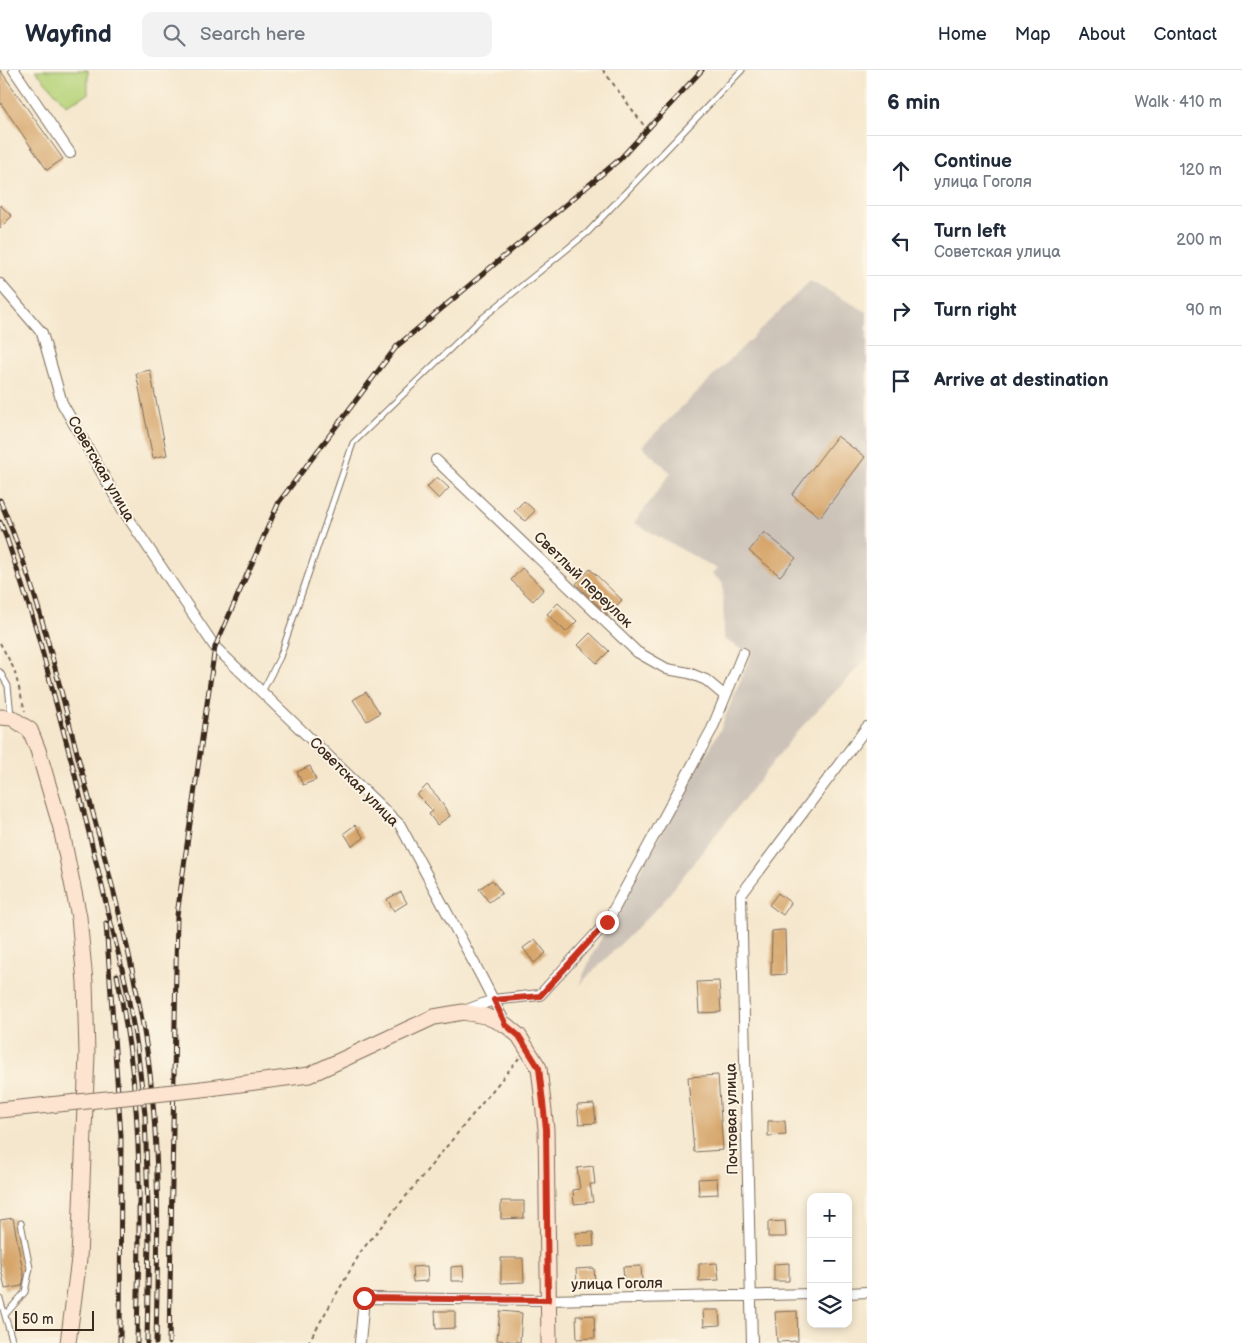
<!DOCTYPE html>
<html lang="en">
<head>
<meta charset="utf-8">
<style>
	body { margin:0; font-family:"Balsamiq Sans",sans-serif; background:#f2f2f3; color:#1f2937 }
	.controls { position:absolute; right:15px; bottom:15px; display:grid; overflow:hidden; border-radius:10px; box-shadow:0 2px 8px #0003 }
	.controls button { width:45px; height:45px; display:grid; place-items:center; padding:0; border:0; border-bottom:1px solid #e0e1e3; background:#fff; color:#1f2937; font:25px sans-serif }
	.scale { position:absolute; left:15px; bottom:12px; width:79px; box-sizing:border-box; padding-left:5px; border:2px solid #3b2a1e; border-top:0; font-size:14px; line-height:18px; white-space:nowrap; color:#3b2a1e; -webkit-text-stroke:4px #fcf5e5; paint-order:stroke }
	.stop { position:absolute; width:15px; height:15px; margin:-11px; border:4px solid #c8321e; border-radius:50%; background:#fff }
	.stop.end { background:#c8321e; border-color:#fff; box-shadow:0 1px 5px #0008 }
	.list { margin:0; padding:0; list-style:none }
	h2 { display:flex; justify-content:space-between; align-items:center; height:65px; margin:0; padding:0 20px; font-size:21px }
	h2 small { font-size:16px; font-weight:400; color:#747a83 }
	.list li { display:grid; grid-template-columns:32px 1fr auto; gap:15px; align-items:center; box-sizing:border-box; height:70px; padding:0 20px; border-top:1px solid #e0e1e3 }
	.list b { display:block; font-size:19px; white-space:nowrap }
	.list p { margin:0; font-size:16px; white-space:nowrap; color:#747a83 }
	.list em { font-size:16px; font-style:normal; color:#747a83 }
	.icon { flex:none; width:28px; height:28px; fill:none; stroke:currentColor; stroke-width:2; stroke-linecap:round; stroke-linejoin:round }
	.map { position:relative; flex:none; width:867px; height:1273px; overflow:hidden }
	header { display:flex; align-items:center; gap:30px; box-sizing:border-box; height:70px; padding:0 25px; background:#fff; border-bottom:1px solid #e0e1e3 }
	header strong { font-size:24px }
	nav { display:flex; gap:28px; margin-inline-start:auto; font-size:18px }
	.search { width:350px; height:45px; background:#f2f2f3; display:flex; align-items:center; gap:12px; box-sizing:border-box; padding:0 18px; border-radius:10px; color:#747a83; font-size:19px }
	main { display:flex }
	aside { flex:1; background:#fff }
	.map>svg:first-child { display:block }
	.industrial { fill:#ccc2b8 }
	.garden { fill:#b7d47b; stroke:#797f4c }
	.building { fill:#d6a56a }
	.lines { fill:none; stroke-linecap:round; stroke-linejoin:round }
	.lane-casing { stroke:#7c6c5b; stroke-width:7 }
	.street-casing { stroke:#7c6c5b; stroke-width:12 }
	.secondary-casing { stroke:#7c6c5b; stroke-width:17 }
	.path { stroke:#7c6c5b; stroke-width:2; stroke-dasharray:4 4; stroke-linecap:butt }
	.lane { stroke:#fff; stroke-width:5 }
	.street { stroke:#fff; stroke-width:10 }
	.secondary { stroke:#fde4d0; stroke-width:15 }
	.rail-casing { stroke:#3b2a1e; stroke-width:5 }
	.rail { stroke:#fcf5e5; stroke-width:3; stroke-dasharray:9; stroke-linecap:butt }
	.secondary-bridge-casing { stroke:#7c6c5b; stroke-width:17; stroke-linecap:butt }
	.secondary-bridge { stroke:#fde4d0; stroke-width:15 }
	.route { stroke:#c8321e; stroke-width:6 }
	.labels { text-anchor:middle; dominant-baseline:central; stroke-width:4; stroke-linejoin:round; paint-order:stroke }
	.street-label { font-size:15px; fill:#3b2a1e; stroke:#fcf5e5 }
</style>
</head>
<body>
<header>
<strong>Wayfind</strong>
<div class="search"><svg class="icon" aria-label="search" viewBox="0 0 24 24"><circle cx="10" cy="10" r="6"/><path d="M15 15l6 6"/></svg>Search here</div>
<nav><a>Home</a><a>Map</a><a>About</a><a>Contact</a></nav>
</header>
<main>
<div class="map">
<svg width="867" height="1273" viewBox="0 0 867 1273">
	<rect width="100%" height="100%" fill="#fcf5e5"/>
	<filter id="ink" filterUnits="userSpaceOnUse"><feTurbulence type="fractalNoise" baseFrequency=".02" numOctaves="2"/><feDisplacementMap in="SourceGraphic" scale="10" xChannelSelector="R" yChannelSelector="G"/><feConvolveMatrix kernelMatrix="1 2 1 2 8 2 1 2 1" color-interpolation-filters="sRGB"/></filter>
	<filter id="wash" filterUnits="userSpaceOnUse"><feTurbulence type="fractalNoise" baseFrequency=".0096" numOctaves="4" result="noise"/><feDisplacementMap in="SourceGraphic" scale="20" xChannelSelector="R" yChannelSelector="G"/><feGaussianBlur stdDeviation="1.12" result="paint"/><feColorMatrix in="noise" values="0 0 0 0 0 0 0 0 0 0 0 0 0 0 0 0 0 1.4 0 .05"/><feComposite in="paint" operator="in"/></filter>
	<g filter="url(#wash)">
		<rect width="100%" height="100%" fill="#f5e7cd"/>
		<!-- industrial -->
		<path class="industrial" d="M810,211L867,242V588L796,663L662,833L579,915L593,883L720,660L751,585L724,569L723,513L712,504L717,499L634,453L671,403L642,376Z"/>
		<!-- garden -->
		<path class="garden" d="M35,0H88V24L66,35Z"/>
		<g id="blocks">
			<!-- building -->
			<path class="building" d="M0,0L63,89L47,100L0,32Z
				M0,135L12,146L0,158Z
				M150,300L167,385L153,388L136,303Z
				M837,366L865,387L820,447L792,425Z
				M437,407L449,418L439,429L427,417Z
				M524,431L535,441L525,451L514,441Z
				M764,462L796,488L780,506L749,481Z
				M522,498L544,519L533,531L511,510Z
				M590,499L622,530L608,545L576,514Z
				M558,533L577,551L566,562L547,544Z
				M590,563L609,581L597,593L578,575Z
				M366,622L380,643L367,651L353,630Z
				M310,696L316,710L303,715L297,702Z
				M427,715L438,727L450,746L437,755L429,744L433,741L417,725Z
				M355,755L364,768L352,776L344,763Z
				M492,810L502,823L489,832L479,819Z
				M401,822L407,833L394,841L387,829Z
				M778,823L791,833L783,845L769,835Z
				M781,860H785L786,904L771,905L772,861Z
				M535,869L546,883L534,893L523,878Z
				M719,911L721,942L699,943L697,912Z
				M718,1005L723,1080L694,1082L688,1007Z
				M594,1034L596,1053L579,1054L577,1035Z
				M768,1051H785L786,1065L768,1066Z
				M593,1096L595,1114H590L593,1132L574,1134L573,1120L580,1119L577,1098Z
				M717,1108L718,1124L699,1125L698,1109Z
				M501,1131H524V1148L501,1149Z
				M13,1148L24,1207L22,1216L5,1219L0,1193V1150Z
				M785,1151L786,1167H768V1152Z
				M593,1162L594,1176L577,1177L576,1163Z
				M501,1188H523L524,1212L501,1213Z
				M717,1193L719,1210L699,1211V1194Z
				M789,1193V1211H774V1194Z
				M427,1196L428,1211L413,1212L412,1197Z
				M463,1196L464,1211H451V1197Z
				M641,1196L642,1211L624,1212L623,1197Z
				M594,1198L595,1212L577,1213L576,1199Z
				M703,1240H719L720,1255L704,1256Z
				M435,1241H455V1258L436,1259Z
				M500,1241L522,1243L520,1272L497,1270Z
				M797,1241L798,1271L777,1272L775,1242Z
				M594,1245L595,1268L577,1269L576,1246Z"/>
		</g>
	</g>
	<g filter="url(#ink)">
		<use href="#blocks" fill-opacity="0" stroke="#7c6c5b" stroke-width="1"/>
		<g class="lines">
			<defs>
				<path id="lane" d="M0,602L8,616L11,645
					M262,622L280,587L353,373L480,250L588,162L742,0
					M0,1229L13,1273
					M5,1245L25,1222L30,1198L21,1153"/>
				<path id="street" d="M14,0L70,83
					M0,214L42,263L62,333L123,440L215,577L400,755L481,906L506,955
					M436,390L637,582L667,599L689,603L706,610L725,626
					M464,941L493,930L540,925L607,852L712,659L743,583
					M848,1223L867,1222
					M360,1273L364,1228L548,1230L811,1224
					M752,1273L741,825L867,657"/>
				<path id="secondary" d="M0,647L12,648L30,660L38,680L61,758L79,847L85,912L87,984L79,1189L68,1273
					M202,1019L309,1005L434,947L463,942L485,946L506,955L519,966L539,998L546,1059L549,1273
					M0,1040L49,1035"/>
			</defs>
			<!-- lane casing -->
			<use href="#lane" class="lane-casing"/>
			<!-- street casing -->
			<use href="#street" class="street-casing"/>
			<!-- secondary casing -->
			<use href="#secondary" class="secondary-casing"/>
			<!-- path -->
			<path class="path" d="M603,0L645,57
				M0,573L14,599L25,641
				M308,1273L362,1180L519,988"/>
			<!-- lane -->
			<use href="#lane" class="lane"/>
			<!-- street -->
			<use href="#street" class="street"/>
			<!-- secondary -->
			<use href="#secondary" class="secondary"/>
			<defs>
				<path id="rail" d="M0,430C35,512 55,598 77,683C102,779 131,876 146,974C161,1073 158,1173 156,1273
					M0,452L7,469L36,558L73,697L126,915L137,977L145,1044L149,1166L147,1273
					M106,853L121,1066L120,1273
					M117,905C128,960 136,1018 138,1075C141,1141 138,1207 137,1273
					M169,1273L177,845L215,577L279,432L397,276L620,89L702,0"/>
			</defs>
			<!-- rail casing -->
			<use href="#rail" class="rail-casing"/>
			<!-- rail -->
			<use href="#rail" class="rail"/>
			<defs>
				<path id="secondary-bridge" d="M49,1035L202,1019"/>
			</defs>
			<!-- secondary-bridge casing -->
			<use href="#secondary-bridge" class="secondary-bridge-casing"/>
			<!-- secondary-bridge -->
			<use href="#secondary-bridge" class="secondary-bridge"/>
		</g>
	</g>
	<g class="lines" filter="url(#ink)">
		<!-- route -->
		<path class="route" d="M364,1228L548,1230L546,1059L539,998L519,966L506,955L494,930L540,926L607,852"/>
	</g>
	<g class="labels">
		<!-- street labels -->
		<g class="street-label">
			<text transform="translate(101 399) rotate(60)">Советская улица</text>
			<text transform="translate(583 510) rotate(44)">Светлый переулок</text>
			<text transform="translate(354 712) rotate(45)">Советская улица</text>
			<text transform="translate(732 1049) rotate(-91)">Почтовая улица</text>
			<text transform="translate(617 1214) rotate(-1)">улица Гоголя</text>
		</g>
	</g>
</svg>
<div class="controls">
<button>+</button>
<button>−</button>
<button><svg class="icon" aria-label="layers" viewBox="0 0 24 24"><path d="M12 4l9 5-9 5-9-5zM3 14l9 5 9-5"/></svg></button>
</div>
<div class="scale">50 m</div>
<div class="stop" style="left:364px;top:1228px"></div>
<div class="stop end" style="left:607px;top:852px"></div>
</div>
<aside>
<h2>6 min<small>Walk · 410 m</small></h2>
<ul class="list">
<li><svg class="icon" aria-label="ahead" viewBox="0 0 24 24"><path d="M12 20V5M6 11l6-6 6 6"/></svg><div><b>Continue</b><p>улица Гоголя</p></div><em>120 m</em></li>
<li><svg class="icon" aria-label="left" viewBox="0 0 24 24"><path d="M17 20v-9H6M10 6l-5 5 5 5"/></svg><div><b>Turn left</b><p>Советская улица</p></div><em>200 m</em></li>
<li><svg class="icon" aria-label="right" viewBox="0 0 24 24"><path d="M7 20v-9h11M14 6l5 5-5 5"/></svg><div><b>Turn right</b></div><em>90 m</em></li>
<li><svg class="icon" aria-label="arrive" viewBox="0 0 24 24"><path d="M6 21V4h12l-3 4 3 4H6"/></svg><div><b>Arrive at destination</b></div></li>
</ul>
</aside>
</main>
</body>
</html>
